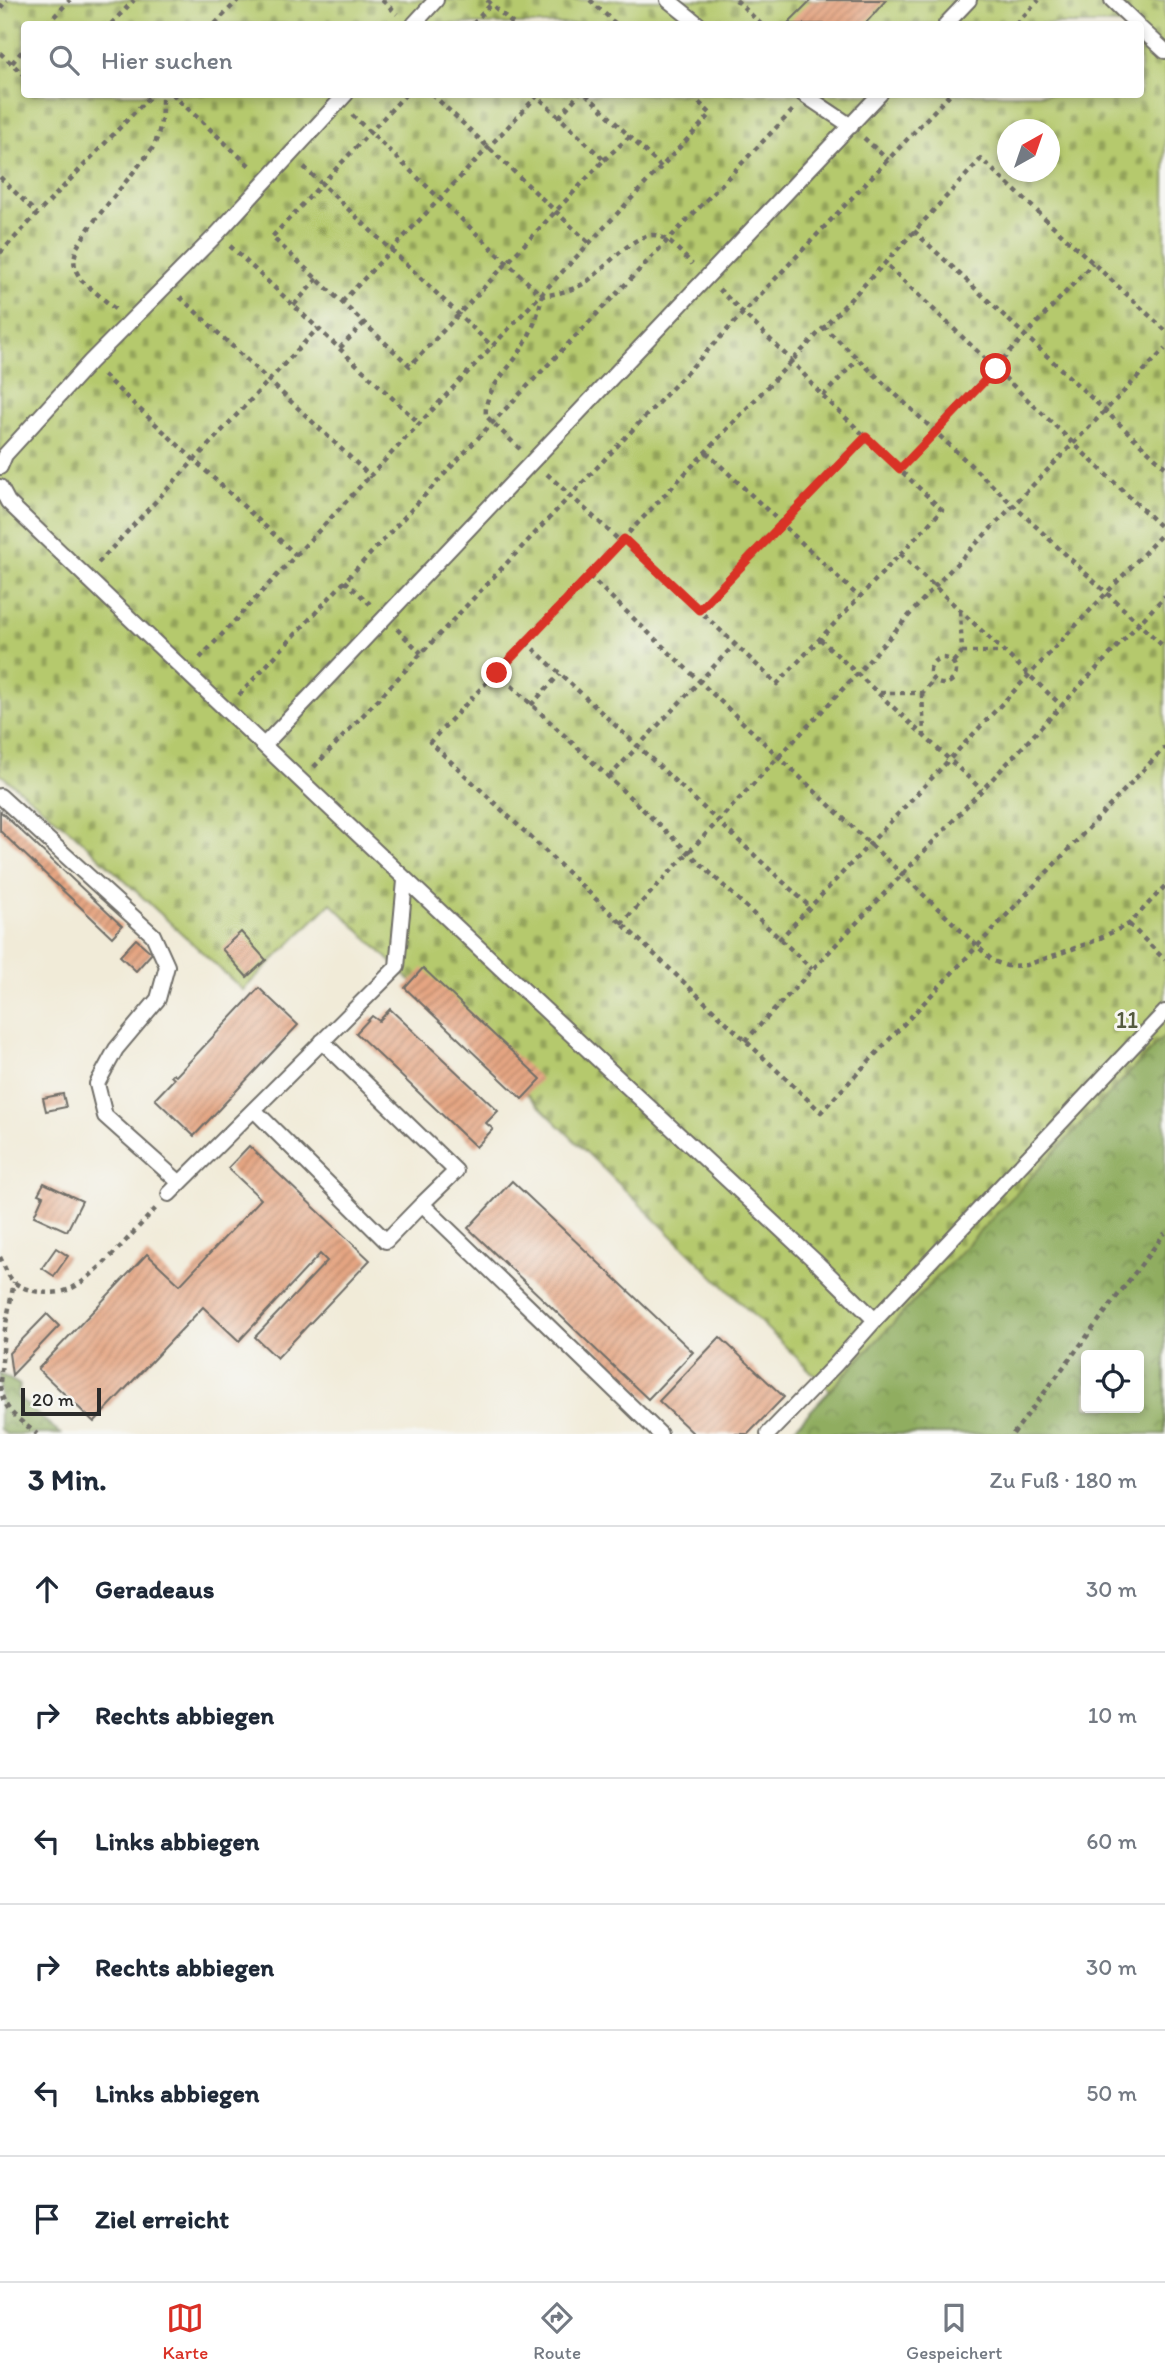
<!DOCTYPE html>
<html lang="de">
<head>
<meta charset="utf-8">
<style>
	body { margin:0; font-family:Itim,sans-serif; background:#f6f6f7; color:#1f2937 }
	.controls { position:absolute; right:21px; bottom:21px; display:grid; overflow:hidden; border-radius:7px; box-shadow:0 4px 10px #0003 }
	.controls button { width:63px; height:63px; display:grid; place-items:center; padding:0; border:0; border-bottom:2px solid #e0e1e3; background:#fff; color:#1f2937; font:35px sans-serif }
	.compass { position:absolute; left:997px; top:119px; width:63px; height:63px; border-radius:50%; background:#fff; box-shadow:0 4px 10px #0003; rotate:40deg }
	.scale { position:absolute; left:21px; bottom:18px; width:80px; box-sizing:border-box; padding-left:7px; border:4px solid #2b2b2b; border-top:0; font-size:19px; line-height:24px; white-space:nowrap; color:#2b2b2b; -webkit-text-stroke:5px #f6f6f2; paint-order:stroke }
	.stop { position:absolute; width:21px; height:21px; margin:-16px; border:5px solid #d93025; border-radius:50%; background:#fff }
	.stop.end { background:#d93025; border-color:#fff; box-shadow:0 2px 7px #0008 }
	.list { margin:0; padding:0; list-style:none }
	h2 { display:flex; justify-content:space-between; align-items:center; height:91px; margin:0; padding:0 28px; font-size:30px }
	h2 small { font-size:23px; font-weight:400; color:#747a83 }
	.list li { display:grid; grid-template-columns:46px 1fr auto; gap:21px; align-items:center; box-sizing:border-box; height:126px; padding:0 28px; border-top:2px solid #e0e1e3 }
	.list b { display:block; font-size:26px; white-space:nowrap }
	.list em { font-size:23px; font-style:normal; color:#747a83 }
	.icon { flex:none; width:38px; height:38px; fill:none; stroke:currentColor; stroke-width:2; stroke-linecap:round; stroke-linejoin:round }
	.map { position:relative; flex:none; width:1165px; height:1434px; overflow:hidden }
	.search { position:absolute; background:#fff; box-shadow:0 4px 10px #0003; left:21px; right:21px; top:21px; height:77px; display:flex; align-items:center; gap:18px; box-sizing:border-box; padding:0 24px; border-radius:7px; color:#747a83; font-size:26px }
	.sheet { height:847px; background:#fff }
	nav { display:flex; justify-content:space-around; align-items:center; box-sizing:border-box; height:98px; border-top:2px solid #e0e1e3; background:#fff; font-size:19px; color:#747a83 }
	nav a { display:grid; justify-items:center; gap:4px }
	nav .on { color:#d93025 }
	.map>svg:first-child { display:block }
	.forest { fill:url(#forest-crowns); stroke:#5e6c46; stroke-width:2; fill-rule:evenodd }
	.cemetery { fill:url(#cemetery-stones); stroke:#707a4c; stroke-width:2; fill-rule:evenodd }
	.building { fill:url(#building-hatch) }
	.lines { fill:none; stroke-linecap:round; stroke-linejoin:round }
	.lane-casing { stroke:#706e68; stroke-width:18 }
	.path { stroke:#706e68; stroke-width:4.5; stroke-dasharray:5 5; stroke-linecap:butt }
	.lane { stroke:#fff; stroke-width:14 }
	.route { stroke:#d93025; stroke-width:9 }
	.labels { text-anchor:middle; dominant-baseline:central; stroke-width:6; stroke-linejoin:round; paint-order:stroke }
	.park-label { font-size:24px; fill:#545a3f; stroke:#f6f6f2 }
</style>
</head>
<body>
<div class="map">
<svg width="1165" height="1434" viewBox="0 0 1165 1434">
	<defs>
		<pattern id="forest-crowns" width="20" height="18" patternUnits="userSpaceOnUse" patternTransform="scale(1.75)"><rect width="20" height="18" fill="#90ad60"/><path d="M2 6a3 3 0 1 1 6 0M12 15a3 3 0 1 1 6 0" fill="none" stroke="#768d4f"/></pattern>
		<pattern id="cemetery-stones" width="16" height="16" patternUnits="userSpaceOnUse" patternTransform="scale(1.75)"><rect width="16" height="16" fill="#b5c96d"/><path d="M2 7V4a2 2 0 0 1 4 0v3zM10 15v-3a2 2 0 0 1 4 0v3z" fill="#93a35a"/></pattern>
		<pattern id="building-hatch" width="6" height="6" patternUnits="userSpaceOnUse" patternTransform="scale(1.75)"><rect width="6" height="6" fill="#e5a582"/><path d="M-1 1l2-2M0 6l6-6M5 7l2-2" fill="none" stroke="#ba876b"/></pattern>
	</defs>
	<rect width="100%" height="100%" fill="#f6f6f2"/>
	<filter id="ink" filterUnits="userSpaceOnUse"><feTurbulence type="fractalNoise" baseFrequency=".0143" numOctaves="2"/><feDisplacementMap in="SourceGraphic" scale="14" xChannelSelector="R" yChannelSelector="G"/><feConvolveMatrix kernelMatrix="1 2 1 2 8 2 1 2 1" color-interpolation-filters="sRGB"/></filter>
	<filter id="wash" filterUnits="userSpaceOnUse"><feTurbulence type="fractalNoise" baseFrequency=".00686" numOctaves="4" result="noise"/><feDisplacementMap in="SourceGraphic" scale="28" xChannelSelector="R" yChannelSelector="G"/><feGaussianBlur stdDeviation="1.57" result="paint"/><feColorMatrix in="noise" values="0 0 0 0 0 0 0 0 0 0 0 0 0 0 0 0 0 1.4 0 .05"/><feComposite in="paint" operator="in"/></filter>
	<g filter="url(#wash)">
		<rect width="100%" height="100%" fill="#f1ebd8"/>
		<!-- forest -->
		<path class="forest" d="M1165,1035V1434H789ZM1086,1355H1139V1408H1086Z
			M0,1374L20,1385L17,1397L61,1434H6L0,1429Z"/>
		<!-- cemetery -->
		<path class="cemetery" d="M0,0H1165V1035L830,1390L331,903L243,990L72,832L0,774ZM24,24H1140V94H24ZM1007,130H1050V172H1007Z"/>
		<g id="blocks">
			<!-- building -->
			<path class="building" d="M811,0H886L865,24H787Z
				M0,811L122,926L112,937L0,831Z
				M241,932L266,960L247,977L222,949Z
				M136,939L152,953L136,971L120,956Z
				M423,968L541,1079L522,1099L405,988Z
				M259,988L298,1025L194,1136L155,1099L174,1079L171,1076L173,1074L176,1076Z
				M390,1009L498,1111L486,1123L493,1129L476,1147L356,1033L372,1016L379,1021Z
				M63,1094L66,1107L46,1111L43,1098Z
				M249,1146L370,1260L277,1358L255,1337L327,1261L320,1254L239,1341L203,1307L94,1422L38,1369L147,1254L180,1285L261,1199L228,1168Z
				M512,1181L693,1352L648,1399L468,1228Z
				M44,1183L82,1201L67,1231L34,1216L43,1196L38,1194Z
				M56,1248L68,1256L54,1276L42,1268Z
				M47,1314L59,1326L12,1375L9,1353Z
				M720,1337L784,1397L748,1434H694L659,1401Z"/>
		</g>
	</g>
	<g filter="url(#ink)">
		<use href="#blocks" fill-opacity="0" stroke="#706e68" stroke-width="2"/>
		<g class="lines">
			<defs>
				<path id="lane" d="M668,0L698,24
					M1112,0L1137,24
					M414,24L436,0
					M946,24L969,0
					M1140,28L1165,51
					M803,94L851,126
					M0,467L5,455L90,362L217,234L346,94
					M0,487L8,502C275,758 544,1010 815,1261L875,1320L1165,1012
					M265,744L880,94
					M0,796L153,935L167,966L158,999L116,1049L97,1084L105,1116L180,1183
					M322,1041L456,1171L422,1204L660,1434
					M254,1110L386,1241L422,1204
					M169,1194L397,967L405,881
					M768,1434L836,1364L875,1320"/>
			</defs>
			<!-- lane casing -->
			<use href="#lane" class="lane-casing"/>
			<!-- path -->
			<path class="path" d="M382,0L397,14
				M487,0L513,24
				M590,0L616,24
				M736,0L761,24
				M0,8L7,0
				M47,24L70,0
				M111,24L134,0
				M215,24L238,0
				M473,24L491,4
				M1016,24L1039,0
				M0,53L24,75
				M12,63L24,49
				M172,94L251,167
				M406,94L272,237L410,366L604,160L535,94
				M432,94L590,244
				M586,94L661,167
				M352,115L542,296
				M559,117L579,94
				M864,138L888,160
				M604,160L630,136
				M304,167L493,347
				M0,177L37,214
				M914,231L1165,467
				M230,246L419,423
				M0,253L152,94
				M180,297L370,476L711,114L690,94
				M342,302L537,96
				M294,305L317,279
				M115,309L81,280L75,269L74,259L77,247L91,225L152,149C162,131 162,114 162,94
				M823,326L1165,648
				M1165,330L981,159L885,263L430,742L821,1112L1165,747
				M340,348L364,323
				M103,375L296,555L200,658
				M823,396L858,359
				M520,449L486,416C483,389 510,370 522,348C532,331 538,316 542,296C556,294 570,291 583,284C603,272 631,234 654,235C668,236 683,255 692,264
				M706,452L859,597
				M900,469L1093,263
				M547,474L621,542
				M624,539L777,684L942,510L823,396L791,360L719,289
				M900,554L1062,706
				M296,555L370,476
				M98,563L318,328
				M589,576L993,961L1007,966L1027,965L1092,942L1129,924L1165,886
				M345,581L370,604
				M699,610L866,437
				M397,629L421,653
				M820,639L982,790
				M526,642L810,907
				M962,652H1003
				M930 671a13 13 0 1 1 26 0a13 13 0 1 1-26 0Z
				M953,662L962,652L960,610
				M497,672L812,969
				M880,693H922L933,681
				M922,693L924,735
				M239,695L492,423L794,109
				M531,705L560,674
				M314,767L950,94
				M609,777L734,645
				M621,924L857,674L935,586L1165,349
				M1129,924L1165,960
				M779,940L1165,531L885,263
				M745,1041L1165,596
				M0,1257C4,1265 7,1275 13,1281C25,1293 55,1296 70,1289C95,1278 136,1229 157,1207
				M0,1382L5,1329L14,1282
				M0,1386C3,1411 19,1419 37,1434
				M1013,1434L1165,1233"/>
			<!-- lane -->
			<use href="#lane" class="lane"/>
		</g>
	</g>
	<g class="lines" filter="url(#ink)">
		<!-- route -->
		<path class="route" d="M497,673L624,539L699,610L866,437L900,469L996,369"/>
	</g>
	<g class="labels">
		<!-- park labels -->
		<g class="park-label">
			<text x="1127" y="1019">11</text>
		</g>
	</g>
</svg>
<div class="controls">
<button><svg class="icon" aria-label="locate" viewBox="0 0 24 24"><circle cx="12" cy="12" r="6"/><path d="M12 2v4M12 18v4M2 12h4M18 12h4"/></svg></button>
</div>
<svg class="compass" viewBox="-18 -18 36 36"><path d="M0-13l5 13h-10z" fill="#e53935"/><path d="M0 13l5-13h-10z" fill="#747a83"/></svg>
<div class="scale">20 m</div>
<div class="stop" style="left:996px;top:369px"></div>
<div class="stop end" style="left:497px;top:673px"></div>
<div class="search"><svg class="icon" aria-label="search" viewBox="0 0 24 24"><circle cx="10" cy="10" r="6"/><path d="M15 15l6 6"/></svg>Hier suchen</div>
</div>
<section class="sheet">
<h2>3 Min.<small>Zu Fuß · 180 m</small></h2>
<ul class="list">
<li><svg class="icon" aria-label="ahead" viewBox="0 0 24 24"><path d="M12 20V5M6 11l6-6 6 6"/></svg><div><b>Geradeaus</b></div><em>30 m</em></li>
<li><svg class="icon" aria-label="right" viewBox="0 0 24 24"><path d="M7 20v-9h11M14 6l5 5-5 5"/></svg><div><b>Rechts abbiegen</b></div><em>10 m</em></li>
<li><svg class="icon" aria-label="left" viewBox="0 0 24 24"><path d="M17 20v-9H6M10 6l-5 5 5 5"/></svg><div><b>Links abbiegen</b></div><em>60 m</em></li>
<li><svg class="icon" aria-label="right" viewBox="0 0 24 24"><path d="M7 20v-9h11M14 6l5 5-5 5"/></svg><div><b>Rechts abbiegen</b></div><em>30 m</em></li>
<li><svg class="icon" aria-label="left" viewBox="0 0 24 24"><path d="M17 20v-9H6M10 6l-5 5 5 5"/></svg><div><b>Links abbiegen</b></div><em>50 m</em></li>
<li><svg class="icon" aria-label="arrive" viewBox="0 0 24 24"><path d="M6 21V4h12l-3 4 3 4H6"/></svg><div><b>Ziel erreicht</b></div></li>
</ul>
</section>
<nav>
<a class="on"><svg class="icon" aria-label="map" viewBox="0 0 24 24"><path d="M3 6l6-2 6 2 6-2v14l-6 2-6-2-6 2zM9 4v14M15 6v14"/></svg>Karte</a>
<a><svg class="icon" aria-label="directions" viewBox="0 0 24 24"><path d="M12 3l9 9-9 9-9-9zM9 14v-3h6M13 9l2 2-2 2"/></svg>Route</a>
<a><svg class="icon" aria-label="saved" viewBox="0 0 24 24"><path d="M7 4h10v16l-5-4-5 4z"/></svg>Gespeichert</a>
</nav>
</body>
</html>
